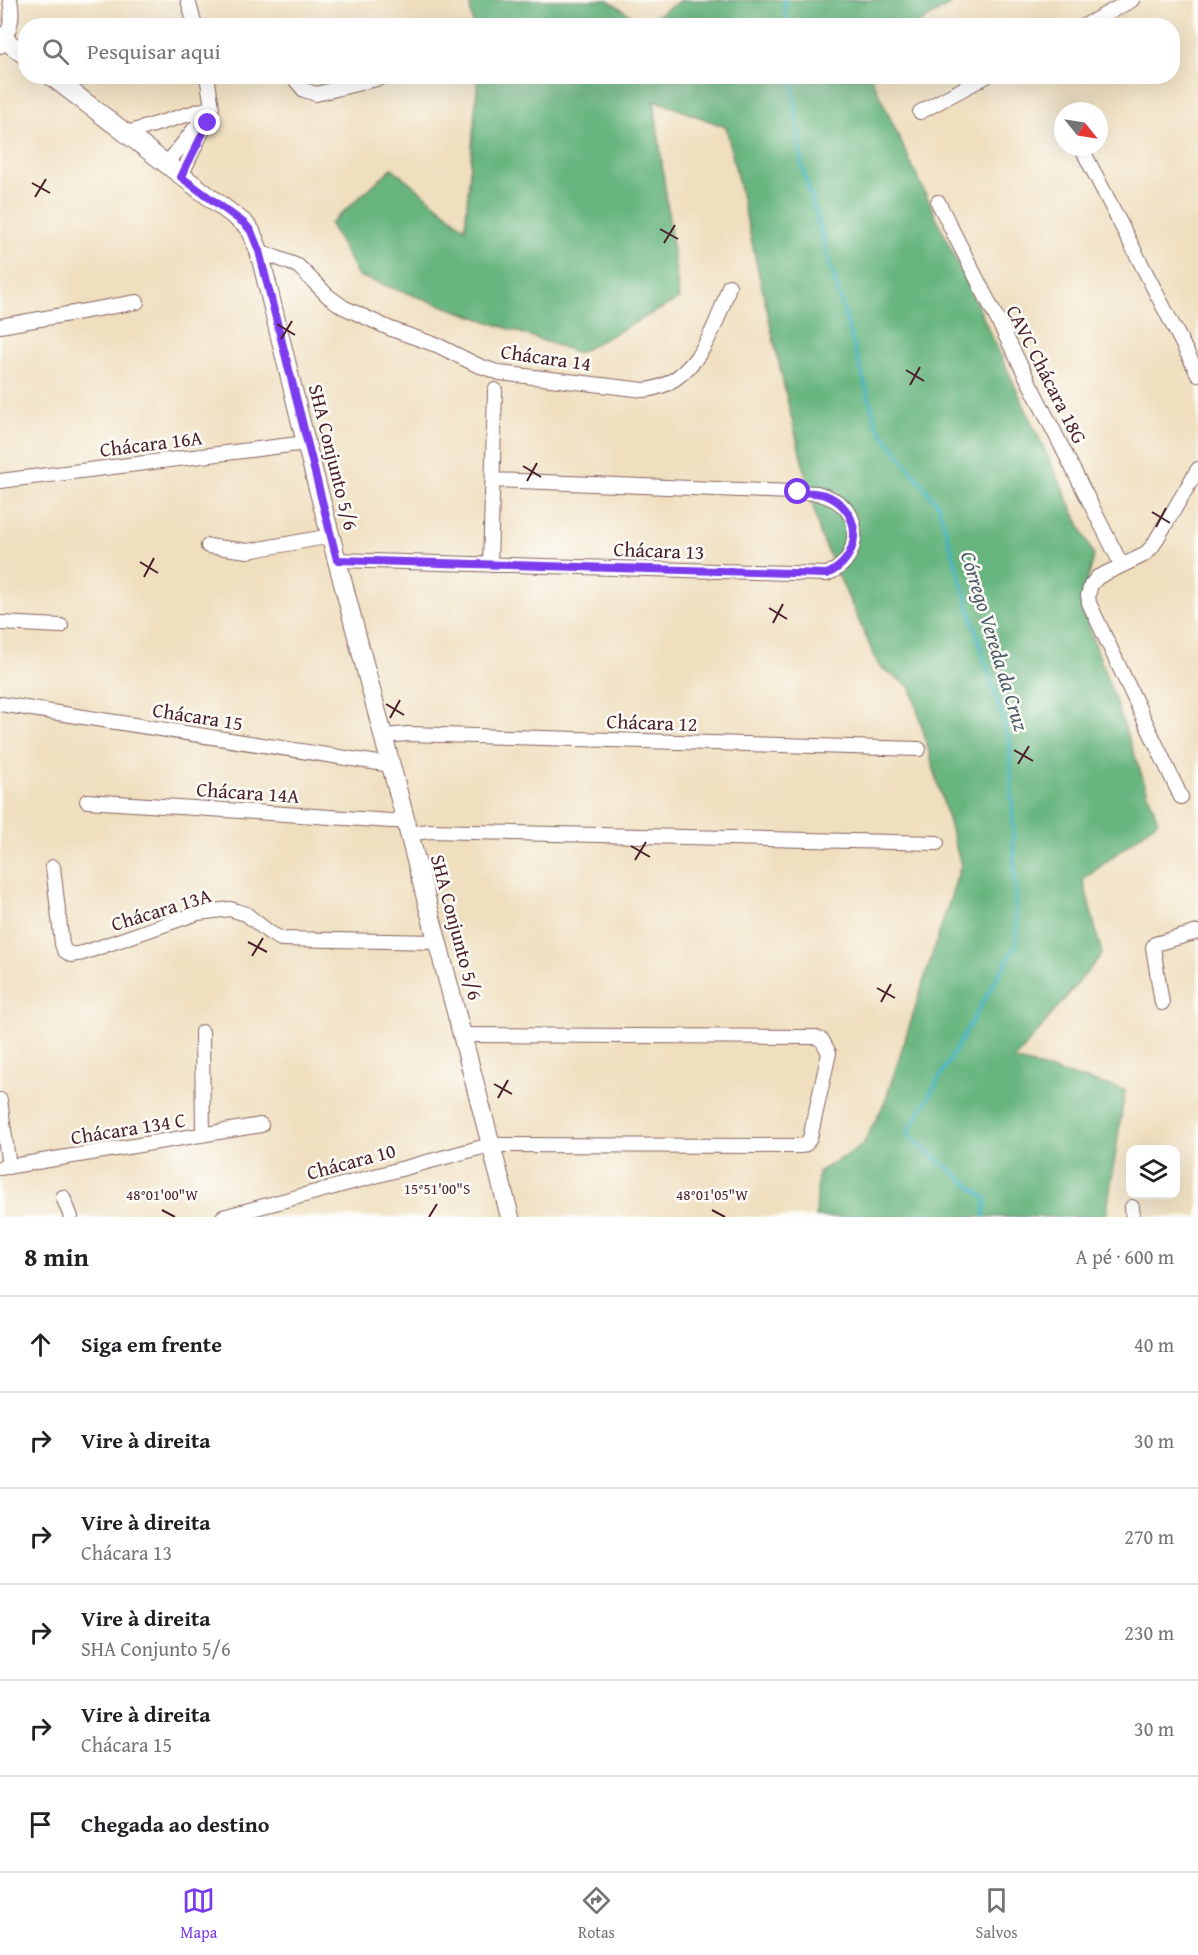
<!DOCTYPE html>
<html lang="pt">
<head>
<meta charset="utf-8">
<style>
	body { margin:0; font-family:"Gentium Book Plus",serif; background:#f2f2f2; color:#202124 }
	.controls { position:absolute; right:18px; bottom:18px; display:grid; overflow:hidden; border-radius:12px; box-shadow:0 6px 24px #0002 }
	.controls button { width:54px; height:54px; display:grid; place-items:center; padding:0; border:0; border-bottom:2px solid #e0e0e0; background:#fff; color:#202124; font:30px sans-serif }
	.compass { position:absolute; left:1054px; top:102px; width:54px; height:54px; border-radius:50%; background:#fff; box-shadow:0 6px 24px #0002; rotate:120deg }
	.stop { position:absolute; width:18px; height:18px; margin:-14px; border:4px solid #7c3aed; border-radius:50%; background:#fff }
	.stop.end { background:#7c3aed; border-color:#fff; box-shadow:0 2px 6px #0008 }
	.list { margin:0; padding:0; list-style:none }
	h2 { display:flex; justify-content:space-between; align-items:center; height:78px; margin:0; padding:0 24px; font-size:26px }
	h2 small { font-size:20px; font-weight:400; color:#757577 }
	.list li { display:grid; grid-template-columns:39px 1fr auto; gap:18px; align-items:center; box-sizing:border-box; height:96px; padding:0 24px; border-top:2px solid #e0e0e0 }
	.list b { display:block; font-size:22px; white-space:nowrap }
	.list p { margin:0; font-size:20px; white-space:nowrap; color:#757577 }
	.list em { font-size:20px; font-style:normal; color:#757577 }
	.icon { flex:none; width:33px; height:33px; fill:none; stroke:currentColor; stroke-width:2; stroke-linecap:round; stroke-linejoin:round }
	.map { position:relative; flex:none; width:1198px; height:1217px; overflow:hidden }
	.search { position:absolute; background:#fff; box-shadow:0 6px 24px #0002; left:18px; right:18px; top:18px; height:66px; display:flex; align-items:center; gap:15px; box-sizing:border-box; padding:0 21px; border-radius:24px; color:#757577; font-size:22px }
	.sheet { height:654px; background:#fff }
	nav { display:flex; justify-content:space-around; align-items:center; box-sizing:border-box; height:84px; border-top:2px solid #e0e0e0; background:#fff; font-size:16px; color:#757577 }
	nav a { display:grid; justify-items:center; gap:3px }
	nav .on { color:#7c3aed }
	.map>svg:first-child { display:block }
	.forest { fill:#67b57f; stroke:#586a55; stroke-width:1.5 }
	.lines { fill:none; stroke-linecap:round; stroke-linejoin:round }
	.stream { stroke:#42b2bb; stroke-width:4 }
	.minor-casing { stroke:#84625f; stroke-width:16 }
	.tertiary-casing { stroke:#84625f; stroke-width:20 }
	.minor { stroke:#fff; stroke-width:14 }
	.tertiary { stroke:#fff; stroke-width:18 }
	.route { stroke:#7c3aed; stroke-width:8 }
	.ticks { fill:none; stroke:#4a1f2b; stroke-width:2 }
	.labels { text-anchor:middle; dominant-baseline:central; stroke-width:5; stroke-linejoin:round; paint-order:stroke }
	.street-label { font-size:20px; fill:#4a1f2b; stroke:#fdfcf7 }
	.water-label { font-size:21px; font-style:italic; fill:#475a65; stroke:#fdfcf7 }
	.ticks-label { font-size:15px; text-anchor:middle; fill:#4a1f2b; stroke:#fdfcf7; stroke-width:5; stroke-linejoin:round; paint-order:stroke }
</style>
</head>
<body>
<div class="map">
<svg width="1198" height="1217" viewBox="0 0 1198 1217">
	<rect width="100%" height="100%" fill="#fdfcf7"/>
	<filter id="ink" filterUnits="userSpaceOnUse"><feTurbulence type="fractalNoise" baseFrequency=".0167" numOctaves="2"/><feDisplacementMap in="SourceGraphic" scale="12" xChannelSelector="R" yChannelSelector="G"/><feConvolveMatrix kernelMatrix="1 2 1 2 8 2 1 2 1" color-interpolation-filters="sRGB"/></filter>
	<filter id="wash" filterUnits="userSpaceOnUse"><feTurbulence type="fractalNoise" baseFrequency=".008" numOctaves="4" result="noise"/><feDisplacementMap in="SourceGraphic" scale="24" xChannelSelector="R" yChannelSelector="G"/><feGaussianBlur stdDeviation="1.35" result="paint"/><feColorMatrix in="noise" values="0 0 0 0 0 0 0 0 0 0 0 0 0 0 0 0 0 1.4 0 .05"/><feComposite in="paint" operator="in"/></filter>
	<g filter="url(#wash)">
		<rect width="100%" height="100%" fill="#efdfbf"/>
		<!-- forest -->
		<path class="forest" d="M469,0H608L644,24L681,0H957L915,26L473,25Z
			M478,77H871L1094,556L1081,605L1158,821L1083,880L1102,954L1014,1060L1125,1090L1106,1217H816L818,1172L862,1146L885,1102L961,865L911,688L879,666L820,534L787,399L726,127L654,100L679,299L578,353L358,276L330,224L392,168L465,228Z"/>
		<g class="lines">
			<!-- stream -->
			<path class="stream" d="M784,0L787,26
				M792,76L802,167L877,426L938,505L1010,743L1017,943L907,1134L986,1199L984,1217"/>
		</g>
	</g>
	<g filter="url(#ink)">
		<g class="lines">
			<defs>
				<path id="minor" d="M188,0L195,26
					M1084,26L1132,0
					M0,46C10,31 14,18 10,0
					M292,76L304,90L316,94L388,76
					M920,112L987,76
					M124,134L212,107
					M1081,147L1198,374
					M166,165L203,118
					M181,176L210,115L212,107L207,76
					M938,202L1121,564
					M259,251L298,266L328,296L343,307L391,329L439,346L477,365L500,373L644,390C694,386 717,326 729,286
					M0,326L137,302
					M0,481L306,443
					M208,546L248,551L331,536
					M337,560L827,574C831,572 836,570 839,567C856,555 860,523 845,508C838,500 827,496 817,493L493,480
					M490,565L495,390
					M0,623L61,626
					M0,704L391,765
					M384,736L408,734L919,749
					M1181,797L1089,603L1088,595L1091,585L1098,577L1144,555L1152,547L1198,469
					M87,801L391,821H405
					M409,834L429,831L937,843
					M53,867L62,944L64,950L71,955L83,953L198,913L230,909L246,914L270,933L281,939L438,942
					M1162,1003L1153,947L1155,944L1198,932
					M202,1032L203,1135
					M0,1100L9,1167
					M0,1168L261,1125
					M63,1197L71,1217
					M1132,1207L1133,1217
					M223,1217L490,1145L801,1146L806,1144L810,1138L829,1053L822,1040L815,1037L462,1035"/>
				<path id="tertiary" d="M0,36L26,56
					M51,76L245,224L251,231L259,251L306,443L510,1217"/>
			</defs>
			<!-- minor casing -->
			<use href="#minor" class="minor-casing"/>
			<!-- tertiary casing -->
			<use href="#tertiary" class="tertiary-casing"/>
			<!-- minor -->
			<use href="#minor" class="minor"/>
			<!-- tertiary -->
			<use href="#tertiary" class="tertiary"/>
		</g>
	</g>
	<g class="lines" filter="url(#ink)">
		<!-- route -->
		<path class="route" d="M208,123L181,177L245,224L251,231L259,251L337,560L827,574C861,559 864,514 830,497C821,492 808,493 798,492"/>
	</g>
	<!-- ticks -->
	<path class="ticks" d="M32,183L50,193M35,197L46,179M660,229L678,239M664,243L675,225M277,324L295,335M281,339L292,321M906,370L924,381M910,385L920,367M523,466L541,477M527,481L537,463M1152,512L1170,523M1156,527L1166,508M140,562L158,573M144,577L154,558M769,608L787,619M773,623L783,604M386,704L404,715M390,718L400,700M1014,750L1033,761M1018,764L1029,746M631,846L650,857M635,860L646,842M248,942L267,952M252,956L263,938M877,988L895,998M881,1002L891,984M494,1084L512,1094M498,1098L508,1080M162,1210L175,1217M712,1210L725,1217M429,1217L437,1204"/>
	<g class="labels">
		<!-- street labels -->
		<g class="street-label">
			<text transform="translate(546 357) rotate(8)">Chácara 14</text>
			<text transform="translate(1047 374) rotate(63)">CAVC Chácara 18G</text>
			<text transform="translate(151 443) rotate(-7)">Chácara 16A</text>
			<text transform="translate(334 457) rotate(76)">SHA Conjunto 5/6</text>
			<text transform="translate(659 550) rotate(2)">Chácara 13</text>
			<text transform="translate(198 716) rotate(9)">Chácara 15</text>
			<text transform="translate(652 722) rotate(2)">Chácara 12</text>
			<text transform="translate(248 792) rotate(4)">Chácara 14A</text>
			<text transform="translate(161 909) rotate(-17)">Chácara 13A</text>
			<text transform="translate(457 927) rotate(75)">SHA Conjunto 5/6</text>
			<text transform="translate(128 1128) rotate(-9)">Chácara 134 C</text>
			<text transform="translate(351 1161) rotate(-15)">Chácara 10</text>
		</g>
		<!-- water labels -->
		<g class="water-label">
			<text transform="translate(995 641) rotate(73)">Córrego Vereda da Cruz</text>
		</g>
	</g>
	<g class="ticks-label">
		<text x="437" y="1194">15°51'00"S</text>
		<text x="162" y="1200">48°01'00"W</text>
		<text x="712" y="1200">48°01'05"W</text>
	</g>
</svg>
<div class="controls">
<button><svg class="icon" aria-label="layers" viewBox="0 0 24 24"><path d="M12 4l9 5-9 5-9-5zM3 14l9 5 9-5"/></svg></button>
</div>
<svg class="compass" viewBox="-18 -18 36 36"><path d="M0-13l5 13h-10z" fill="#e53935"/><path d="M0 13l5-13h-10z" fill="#757577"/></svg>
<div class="stop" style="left:798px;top:492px"></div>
<div class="stop end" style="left:208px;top:123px"></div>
<div class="search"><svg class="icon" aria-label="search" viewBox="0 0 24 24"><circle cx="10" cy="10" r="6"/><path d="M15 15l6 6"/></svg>Pesquisar aqui</div>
</div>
<section class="sheet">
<h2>8 min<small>A pé · 600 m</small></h2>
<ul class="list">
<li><svg class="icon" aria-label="ahead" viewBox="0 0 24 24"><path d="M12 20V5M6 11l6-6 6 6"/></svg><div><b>Siga em frente</b></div><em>40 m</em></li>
<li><svg class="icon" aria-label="right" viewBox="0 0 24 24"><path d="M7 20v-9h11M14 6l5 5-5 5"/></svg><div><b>Vire à direita</b></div><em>30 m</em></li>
<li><svg class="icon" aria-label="right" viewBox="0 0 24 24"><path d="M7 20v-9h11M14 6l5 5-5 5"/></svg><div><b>Vire à direita</b><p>Chácara 13</p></div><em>270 m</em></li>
<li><svg class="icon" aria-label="right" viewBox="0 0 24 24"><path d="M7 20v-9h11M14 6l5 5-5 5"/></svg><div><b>Vire à direita</b><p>SHA Conjunto 5/6</p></div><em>230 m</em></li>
<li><svg class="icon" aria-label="right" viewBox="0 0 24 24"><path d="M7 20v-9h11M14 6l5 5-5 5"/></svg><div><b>Vire à direita</b><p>Chácara 15</p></div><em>30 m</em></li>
<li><svg class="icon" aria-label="arrive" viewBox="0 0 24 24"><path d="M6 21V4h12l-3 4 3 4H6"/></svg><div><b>Chegada ao destino</b></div></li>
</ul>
</section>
<nav>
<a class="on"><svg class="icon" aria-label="map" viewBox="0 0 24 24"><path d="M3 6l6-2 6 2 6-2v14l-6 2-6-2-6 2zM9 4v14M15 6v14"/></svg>Mapa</a>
<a><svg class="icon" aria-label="directions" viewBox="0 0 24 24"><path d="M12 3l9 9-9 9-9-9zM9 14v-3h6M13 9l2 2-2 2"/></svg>Rotas</a>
<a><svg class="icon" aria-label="saved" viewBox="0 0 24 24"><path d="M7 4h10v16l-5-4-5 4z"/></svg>Salvos</a>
</nav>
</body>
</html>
